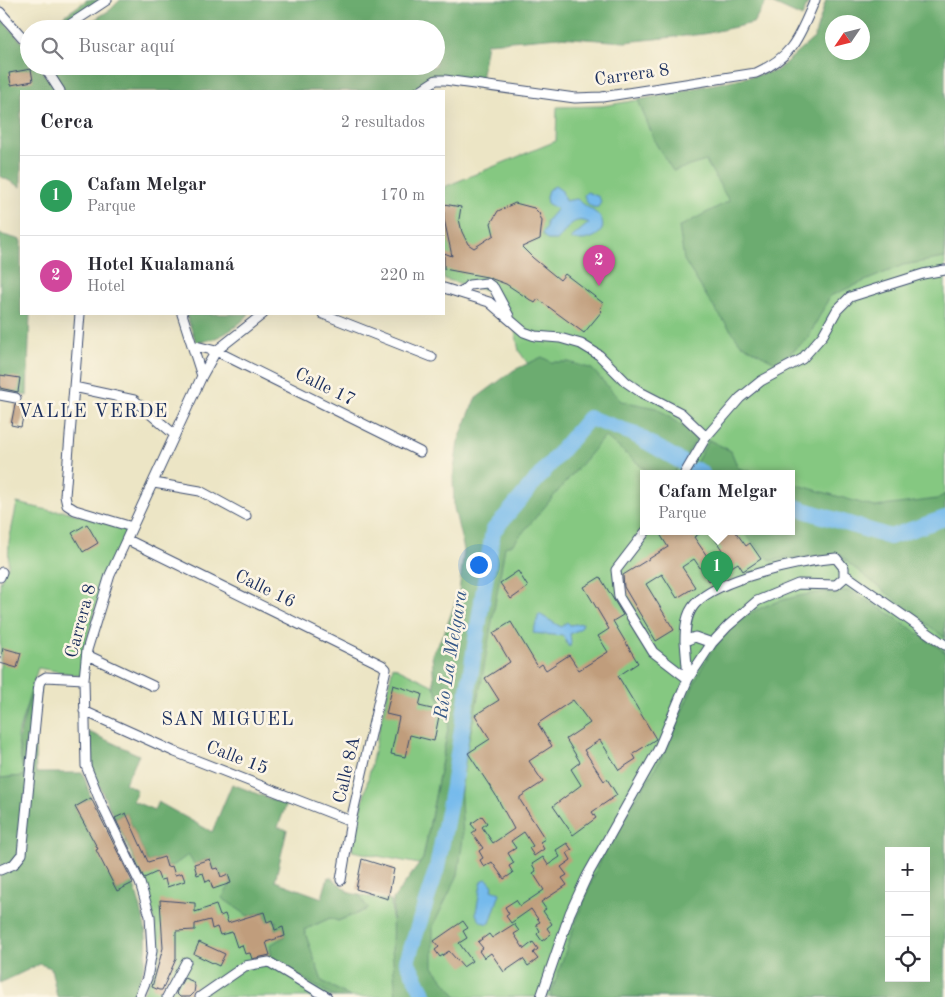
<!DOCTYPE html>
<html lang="es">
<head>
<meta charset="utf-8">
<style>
	body { margin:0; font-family:"Old Standard TT",serif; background:#f2f2f3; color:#2b2b33 }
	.controls { position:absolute; right:15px; bottom:15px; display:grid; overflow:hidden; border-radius:0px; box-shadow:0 5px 20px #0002 }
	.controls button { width:45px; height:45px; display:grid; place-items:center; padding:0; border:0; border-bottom:1px solid #e1e1e2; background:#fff; color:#2b2b33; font:25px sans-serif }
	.compass { position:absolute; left:825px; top:15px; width:45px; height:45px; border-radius:50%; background:#fff; box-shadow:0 5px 20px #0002; rotate:235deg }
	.you { position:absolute; left:478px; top:564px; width:18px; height:18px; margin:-12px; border:4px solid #fff; border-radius:50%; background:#1a73e8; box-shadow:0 0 0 8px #1a73e833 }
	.badge { display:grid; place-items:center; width:32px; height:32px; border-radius:50%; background:#1f6fb2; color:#fff; font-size:16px; font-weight:700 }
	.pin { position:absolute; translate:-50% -41px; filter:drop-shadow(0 1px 2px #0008) }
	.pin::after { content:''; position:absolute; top:26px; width:18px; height:15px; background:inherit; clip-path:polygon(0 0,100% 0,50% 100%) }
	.popup { position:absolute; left:640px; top:470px; width:155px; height:65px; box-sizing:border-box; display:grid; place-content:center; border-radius:0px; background:#fff; filter:drop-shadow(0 1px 4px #0005); font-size:16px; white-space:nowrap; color:#7c7c81 }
	.popup b { font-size:19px; color:#2b2b33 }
	.popup::after { content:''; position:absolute; left:50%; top:100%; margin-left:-10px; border:10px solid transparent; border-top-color:#fff }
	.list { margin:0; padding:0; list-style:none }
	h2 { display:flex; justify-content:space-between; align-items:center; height:65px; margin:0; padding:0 20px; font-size:21px }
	h2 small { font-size:16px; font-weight:400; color:#7c7c81 }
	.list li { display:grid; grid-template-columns:32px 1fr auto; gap:15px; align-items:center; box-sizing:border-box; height:80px; padding:0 20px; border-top:1px solid #e1e1e2 }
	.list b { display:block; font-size:19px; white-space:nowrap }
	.list p { margin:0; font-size:16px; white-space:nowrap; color:#7c7c81 }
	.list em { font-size:16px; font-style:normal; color:#7c7c81 }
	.icon { flex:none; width:28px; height:28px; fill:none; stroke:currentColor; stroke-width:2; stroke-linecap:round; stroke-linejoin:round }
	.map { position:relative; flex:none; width:945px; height:997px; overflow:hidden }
	.search { position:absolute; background:#fff; box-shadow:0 5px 20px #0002; left:20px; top:20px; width:425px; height:55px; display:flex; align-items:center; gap:12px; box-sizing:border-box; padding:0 18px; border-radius:28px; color:#7c7c81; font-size:19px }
	.panel { position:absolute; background:#fff; box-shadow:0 5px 20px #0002; left:20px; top:90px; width:425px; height:225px; border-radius:0px }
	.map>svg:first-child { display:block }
	.green { fill:#85c881; stroke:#507c70; fill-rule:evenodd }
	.forest { fill:#6cac6f; stroke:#446e66; fill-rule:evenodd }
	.water { fill:#75baec; stroke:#4874a5 }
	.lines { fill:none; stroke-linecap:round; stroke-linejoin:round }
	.river { stroke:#75baec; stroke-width:16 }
	.building { fill:#c09d7b }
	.minor-casing { stroke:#3a4a6d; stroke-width:11 }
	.minor { stroke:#fff; stroke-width:9 }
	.labels { text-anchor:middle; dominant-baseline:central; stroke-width:5; stroke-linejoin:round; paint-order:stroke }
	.street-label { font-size:18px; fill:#1b2f5e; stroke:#fcf5e5 }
	.neighbourhood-label { font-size:19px; letter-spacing:1px; fill:#1b2f5e; stroke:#fcf5e5 }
	.water-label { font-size:19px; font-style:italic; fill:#365989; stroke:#fcf5e5 }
</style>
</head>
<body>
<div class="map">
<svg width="945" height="997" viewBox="0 0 945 997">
	<rect width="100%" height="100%" fill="#fcf5e5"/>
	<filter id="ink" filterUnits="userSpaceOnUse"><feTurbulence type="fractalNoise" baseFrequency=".02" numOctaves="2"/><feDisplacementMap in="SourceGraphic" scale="10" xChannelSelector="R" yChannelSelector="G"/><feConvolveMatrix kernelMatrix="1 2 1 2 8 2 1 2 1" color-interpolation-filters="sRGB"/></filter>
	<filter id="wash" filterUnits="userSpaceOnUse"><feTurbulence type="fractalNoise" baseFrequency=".0096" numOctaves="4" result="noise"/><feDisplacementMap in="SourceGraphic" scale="20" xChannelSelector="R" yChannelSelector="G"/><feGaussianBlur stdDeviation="1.12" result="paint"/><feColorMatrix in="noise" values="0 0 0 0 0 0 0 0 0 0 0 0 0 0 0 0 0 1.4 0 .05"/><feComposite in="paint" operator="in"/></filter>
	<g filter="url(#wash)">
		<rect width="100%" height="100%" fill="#ece5c5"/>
		<!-- green -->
		<path class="green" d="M638,100L772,174L945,221V997H432V912L461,791L499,531L561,388L528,364L519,351L512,316L494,293L444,279V187L556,141L557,107L602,106ZM643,473H791V531H643ZM889,851H926V978H889Z
			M17,503L52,511H65L128,530C105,577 86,624 82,676L38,668L17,737L24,776L0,778V583L5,568H8L9,542Z
			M393,666L434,686L449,724L423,859L419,864L352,851Z
			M108,804L133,812L204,847L296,914L308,981L335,997H142C146,985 155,970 156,957C161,904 128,850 108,804Z
			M359,895L391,901L396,997H350L322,982L304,930L330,918L338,921L368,909Z"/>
		<!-- forest -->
		<path class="forest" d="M87,0H108L61,29H45Z
			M120,0H809L802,17L767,1L753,23L704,34L625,42L559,37L487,43L481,80L433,76L414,91H65L44,66H436V29H79L110,10Z
			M826,0H945V258L903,265L830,296L807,340L777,363L741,344L712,305L684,260L679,227L729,201L706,161L673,171L656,144L638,100L776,71L814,38ZM832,22H862V52H832Z
			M0,17L29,50V66H38L58,91H21V187L0,176Z
			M0,234L21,240V314H30L27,396L0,390Z
			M186,314H249C236,329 215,342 196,342Z
			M542,357L551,362H569L592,369L621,401L656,408L698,437L674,473H649L605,436L513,544L505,547L482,679L460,781L463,838L458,875L433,926V967L457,997H396L392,949L393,899L423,859L449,724L434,686L432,654L445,631L459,591L464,550L454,508L453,477L458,442L475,399L514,370Z
			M709,440L731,451L738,468L756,473H690Z
			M791,483L875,507L937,499L945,494V638L848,563L841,555L786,558L771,561L742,531H791Z
			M832,591H850L890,614L945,652V997H550C567,947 583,896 606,849C624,812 651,781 668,744C686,705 699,660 730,628C756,603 797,595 832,591ZM889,851H926V978H889Z
			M33,684H41L34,722L36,773H83L91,798L75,807L97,846L117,891L133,882C147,928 155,952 132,997H57L51,968L40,964L0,983V778L24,776L18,740Z
			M89,732L139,755L125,783L137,790L133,801L154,810L158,802L212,832L232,784L286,805L278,827L287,830L275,881L322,898L328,877L332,878L350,893L359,895L368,909L338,921L330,918L304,930L322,981L350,997H335L272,960L270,945L285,936L283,928L275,930L276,921L267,922L264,912L248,916L222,898L231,883L228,875L221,877L218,868L213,869L209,859L194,864L188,855L174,865L167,867L164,857L148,862L126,813L114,818L90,765Z"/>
		<!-- water -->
		<path class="water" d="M555,186L562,191L565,201L577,199C582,204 599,214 601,218C610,237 582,243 570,239L589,223C573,215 567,229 558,240H547L542,234L546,228V222L557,209L547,203L546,197L548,190Z
			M587,192L599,197L601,202L598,207C590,209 586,202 584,195Z
			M539,614L561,627L567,622L570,625L583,623L581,628L570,634L571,643L569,647L563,636L533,633Z
			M487,879L493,886L492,890L500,893L490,923C483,925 477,919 476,913L481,884L483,880Z"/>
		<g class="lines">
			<!-- river -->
			<path class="river" d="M696,470L702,473
				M791,506L890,537L945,518
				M425,997L407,961L437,868L453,786L493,531L589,418L632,433L682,462"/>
		</g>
		<g id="blocks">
			<!-- building -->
			<path class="building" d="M31,69L33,81L11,85L9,73Z
				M515,203L534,208L539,213L542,221L540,239L522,247L533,258L560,280L565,274L603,303L600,309L602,311L584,333L538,299L535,303L506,284L487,277L444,269V253L452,256L444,219V204L461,207L459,219L462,232L468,244L474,248L494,235L491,223L498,211Z
				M0,375L20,378L18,392L0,388Z
				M15,404L25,406L21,427L11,425Z
				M87,524L98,543L83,552L72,533Z
				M658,531H704L694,537L709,559L722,550L710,531H735L746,546L750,543L761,559L743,571L738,563L709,581L694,559L682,567L695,587L677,598L662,574L646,584L674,630L656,641L624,587L623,575L668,547Z
				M518,571L528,587L511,599L500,583Z
				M600,577L623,615L613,621L638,663L618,676L656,739L633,754L636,759L619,770L600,740L584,750L604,781L607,779L617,795L592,812L596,818L573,835L553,806L581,785L571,769L580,762L566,739L590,723L573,700L540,722L538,724L552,746L529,761L543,782L520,797V800L545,839L540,842L544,849L534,856L529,848L533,846L524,832L511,841L516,848L508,853L514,863L509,866L513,873L504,879L492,862L484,867L480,860L483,858L479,851L483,848L472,833L476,830L471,824L482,816L487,823L482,827L493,843L514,829L495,794L468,753L490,739L475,715L499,700L485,678L510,662L493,633L511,622L538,667L542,664L546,670L569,655L579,670L608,652L598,636L609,629L584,587Z
				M3,648L21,653L17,668L0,663Z
				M393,685L422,694L419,706L440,711L434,741L410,735L405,757L391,754L399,717L386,714Z
				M91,798L133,883L117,891L96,850L98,849L75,807Z
				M126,813L148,862L164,857L167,867L172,866L175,875L182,873L185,881L167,887L165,879L160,880L157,872L144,878L115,818Z
				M567,843L572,850L567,853L571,860L561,867L567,875L562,878L567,885L541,902L546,909L543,911L552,924L547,928L551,934L542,941L537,934L540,931L536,924L540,922L531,909L511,923L506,916L509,914L505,907L516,900L520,906L544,890L533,873L536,871L532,864L543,857L548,865L560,857L556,850Z
				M210,859L213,869L218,868L221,877L228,874L231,883L213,889L210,880L206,882L203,873L197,875L194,864Z
				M362,859L394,869L388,899L356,889Z
				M160,900L195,903V912L216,905L220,916L225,914L228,923L264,912L267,922L272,920L275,930L283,927L285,936L266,942L270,955L252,959L250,953L245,954L242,945L237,947L232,932L220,935L217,927L212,929L210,920L195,924V930L176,931V959L162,990H159L152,987L163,948Z
				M463,921L468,928L463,931L467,938L459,943L472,961L463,967L449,951L440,957L435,950L439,947L434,941Z
				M514,924L519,931L514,934L524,949L533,942L538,949L533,953L538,959L528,966L523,959L504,972L491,953L484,958L479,951L483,948L478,942L489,934L492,938Z
				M199,942L225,954L219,966L194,954Z
				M184,978L192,981L195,986L194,993L190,997H180L176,993Z"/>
		</g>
	</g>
	<g filter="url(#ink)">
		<use href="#blocks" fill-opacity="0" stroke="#3a4a6d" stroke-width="1"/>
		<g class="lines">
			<defs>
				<path id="minor" d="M0,12L29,45
					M63,29L107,0
					M44,66L60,91
					M419,91L436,80H445L575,98L602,97L756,73C794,56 799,36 815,0
					M444,288L489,302L524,332L535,336L560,338L581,344L599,355L626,382L642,393L681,413L706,437
					M462,292L469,285L487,283L494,288L509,316
					M80,314L65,496L67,505L75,510L132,527
					M182,314L202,376
					M323,314L432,357
					M192,345L216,351L420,452
					M74,387L134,400L175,435
					M0,395L16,398
					M685,473L706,437L740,398L761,381L802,359L823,335L837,310L850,297L923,274L945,270
					M154,483L200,491L246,516
					M646,531L616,570L619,597L653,652L688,679
					M128,540L382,665L386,669L351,821L341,880
					M844,574L945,645
					M0,577L2,572
					M685,641L688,679
					M87,655L153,686
					M84,711L175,752L351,821
					M0,870L14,864L22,854L39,684L41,680L46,677L84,679
					M139,997L147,978L152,951L150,916L140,883L101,803L86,766L84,679L87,650L110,575L202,376L216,351L263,314
					M167,997L186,962
					M200,997L245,966L269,962L327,997
					M541,997L570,913L587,876L658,750L688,679L712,643L728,626L757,601L798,584L836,585L844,578V568L836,558C802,561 718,578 695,604C686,614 685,628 685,641L695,637L712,643"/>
			</defs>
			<!-- minor casing -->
			<use href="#minor" class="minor-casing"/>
			<!-- minor -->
			<use href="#minor" class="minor"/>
		</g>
	</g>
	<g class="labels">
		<!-- street labels -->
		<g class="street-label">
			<text transform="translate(632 75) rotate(-8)">Carrera 8</text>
			<text transform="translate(325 387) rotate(26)">Calle 17</text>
			<text transform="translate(265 589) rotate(26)">Calle 16</text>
			<text transform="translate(81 621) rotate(-75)">Carrera 8</text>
			<text transform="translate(237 758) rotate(21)">Calle 15</text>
			<text transform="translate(347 770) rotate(-77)">Calle 8A</text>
		</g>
		<!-- neighbourhood labels -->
		<g class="neighbourhood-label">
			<text x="93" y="412">VALLE VERDE</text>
			<text x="228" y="720">SAN MIGUEL</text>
		</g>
		<!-- water labels -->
		<g class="water-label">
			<text transform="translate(452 655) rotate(-81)">Río La Melgara</text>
		</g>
	</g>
</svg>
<div class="controls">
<button>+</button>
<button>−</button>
<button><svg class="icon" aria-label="locate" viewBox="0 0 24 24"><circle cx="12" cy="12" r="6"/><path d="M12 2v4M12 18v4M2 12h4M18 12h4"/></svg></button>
</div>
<svg class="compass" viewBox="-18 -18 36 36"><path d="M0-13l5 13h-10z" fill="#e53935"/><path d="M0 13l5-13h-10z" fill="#7c7c81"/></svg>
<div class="you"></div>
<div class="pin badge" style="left:717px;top:592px;background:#2e9e5b">1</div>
<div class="popup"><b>Cafam Melgar</b>Parque</div>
<div class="pin badge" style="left:599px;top:286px;background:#d1479c">2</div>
<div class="search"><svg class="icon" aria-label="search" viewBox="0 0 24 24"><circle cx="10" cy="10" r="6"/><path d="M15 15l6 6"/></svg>Buscar aquí</div>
<section class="panel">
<h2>Cerca<small>2 resultados</small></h2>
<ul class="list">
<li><span class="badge" style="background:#2e9e5b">1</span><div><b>Cafam Melgar</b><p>Parque</p></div><em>170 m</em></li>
<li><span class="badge" style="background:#d1479c">2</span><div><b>Hotel Kualamaná</b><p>Hotel</p></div><em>220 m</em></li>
</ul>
</section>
</div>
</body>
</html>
